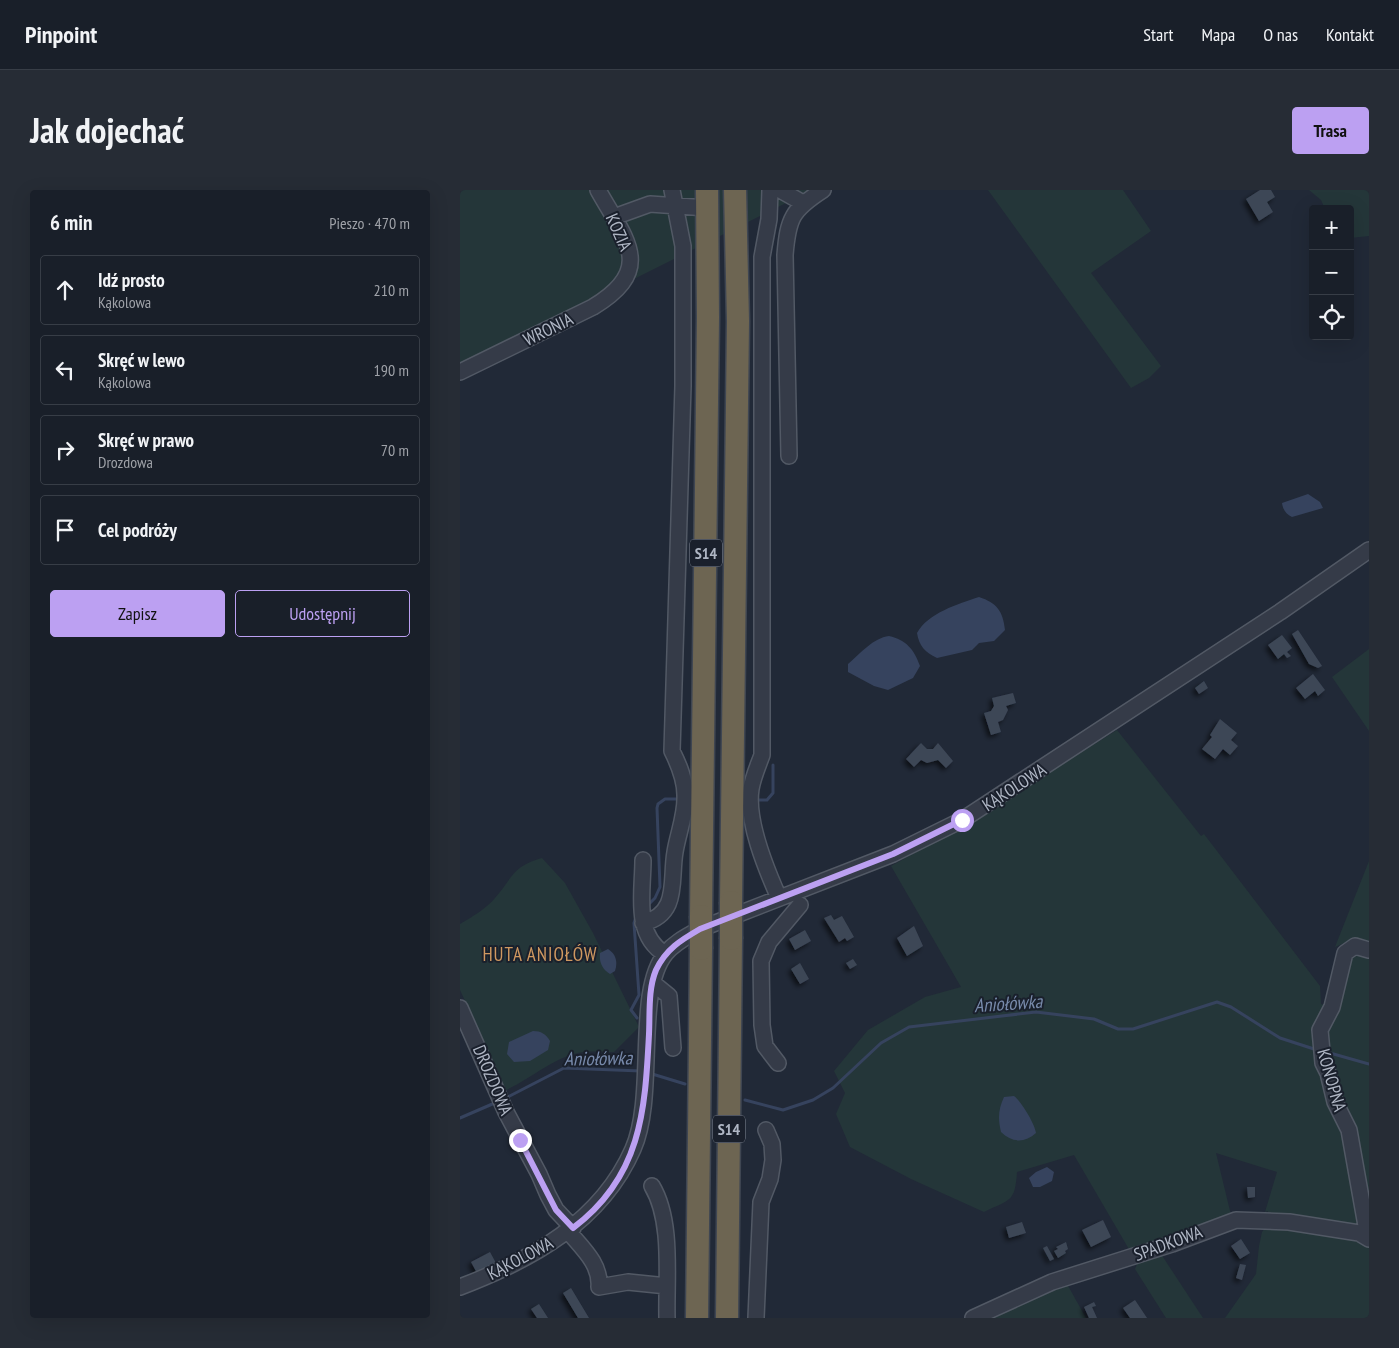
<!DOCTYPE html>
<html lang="pl">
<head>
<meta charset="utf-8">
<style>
	body { margin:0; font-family:"PT Sans Narrow",sans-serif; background:#262c35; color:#f1f3f6 }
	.controls { position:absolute; right:15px; top:15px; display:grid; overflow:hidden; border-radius:5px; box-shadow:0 5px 20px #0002 }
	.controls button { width:45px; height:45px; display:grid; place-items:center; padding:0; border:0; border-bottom:1px solid #373d46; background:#191f29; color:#f1f3f6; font:25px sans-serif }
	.stop { position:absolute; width:15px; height:15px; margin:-11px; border:4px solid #bca0f2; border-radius:50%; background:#fff }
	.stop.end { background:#bca0f2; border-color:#fff; box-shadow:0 1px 5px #0008 }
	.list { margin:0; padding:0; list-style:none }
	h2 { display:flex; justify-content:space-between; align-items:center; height:65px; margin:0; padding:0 20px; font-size:21px }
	h2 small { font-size:16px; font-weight:400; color:#9fa2a8 }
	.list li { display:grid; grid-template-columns:32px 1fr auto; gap:15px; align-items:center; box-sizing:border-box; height:70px; margin:0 10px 10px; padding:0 10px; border:1px solid #373d46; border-radius:5px }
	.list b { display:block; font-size:19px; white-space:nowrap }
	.list p { margin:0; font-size:16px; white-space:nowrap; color:#9fa2a8 }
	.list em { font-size:16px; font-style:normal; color:#9fa2a8 }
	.actions { display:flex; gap:10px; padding:15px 20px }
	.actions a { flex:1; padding:11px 0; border:1px solid #bca0f2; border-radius:5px; text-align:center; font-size:18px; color:#bca0f2 }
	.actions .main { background:#bca0f2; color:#111 }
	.icon { flex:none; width:28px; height:28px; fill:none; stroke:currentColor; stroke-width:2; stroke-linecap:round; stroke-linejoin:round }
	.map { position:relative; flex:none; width:909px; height:1128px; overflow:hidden; border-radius:5px }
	header { display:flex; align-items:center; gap:30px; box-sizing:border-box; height:70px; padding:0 25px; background:#191f29; border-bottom:1px solid #373d46 }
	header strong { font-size:24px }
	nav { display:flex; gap:28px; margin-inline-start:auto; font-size:18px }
	.intro { display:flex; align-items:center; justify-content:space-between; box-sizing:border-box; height:120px; padding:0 30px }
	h1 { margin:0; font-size:35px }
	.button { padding:12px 22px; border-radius:5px; background:#bca0f2; color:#111; font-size:18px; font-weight:700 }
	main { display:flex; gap:30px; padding:0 30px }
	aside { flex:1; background:#191f29; border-radius:5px; box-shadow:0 5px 20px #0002 }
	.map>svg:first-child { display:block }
	.green { fill:#243639 }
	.water { fill:#36435e }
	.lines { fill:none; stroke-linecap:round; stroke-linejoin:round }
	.stream { stroke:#36435e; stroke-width:3 }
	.building { fill:#3d4757; filter:url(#shadow) }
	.minor-casing { stroke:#525965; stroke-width:18 }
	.highway-casing { stroke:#3f4652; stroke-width:25 }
	.minor { stroke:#353b48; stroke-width:15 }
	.highway { stroke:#6d6552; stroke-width:22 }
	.highway-bridge-casing { stroke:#3f4652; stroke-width:25; stroke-linecap:butt }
	.highway-bridge { stroke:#6d6552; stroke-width:22 }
	.route { stroke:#bca0f2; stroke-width:6 }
	.labels { text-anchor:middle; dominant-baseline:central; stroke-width:4; stroke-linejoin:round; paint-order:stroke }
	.shield { fill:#1a202c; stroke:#828996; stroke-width:1 }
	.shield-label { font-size:16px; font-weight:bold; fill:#afb6c4 }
	.street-label { font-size:18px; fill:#afb6c4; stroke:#1a202c }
	.neighbourhood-label { font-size:19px; letter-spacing:1px; fill:#cf9860; stroke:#1a202c }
	.water-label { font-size:19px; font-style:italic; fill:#788aab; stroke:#1a202c }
</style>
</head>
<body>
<header>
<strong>Pinpoint</strong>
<nav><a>Start</a><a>Mapa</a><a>O nas</a><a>Kontakt</a></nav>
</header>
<div class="intro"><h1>Jak dojechać</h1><a class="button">Trasa</a></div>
<main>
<aside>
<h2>6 min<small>Pieszo · 470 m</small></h2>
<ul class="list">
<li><svg class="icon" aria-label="ahead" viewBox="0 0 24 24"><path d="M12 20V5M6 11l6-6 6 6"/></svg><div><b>Idź prosto</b><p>Kąkolowa</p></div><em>210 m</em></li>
<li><svg class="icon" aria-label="left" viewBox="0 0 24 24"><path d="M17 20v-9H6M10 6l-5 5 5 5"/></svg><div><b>Skręć w lewo</b><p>Kąkolowa</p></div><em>190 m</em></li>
<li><svg class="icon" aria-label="right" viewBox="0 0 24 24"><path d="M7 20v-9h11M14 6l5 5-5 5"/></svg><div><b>Skręć w prawo</b><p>Drozdowa</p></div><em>70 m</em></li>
<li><svg class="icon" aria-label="arrive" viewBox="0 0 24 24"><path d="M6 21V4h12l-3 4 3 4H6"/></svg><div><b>Cel podróży</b></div></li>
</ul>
<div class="actions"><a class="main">Zapisz</a><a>Udostępnij</a></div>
</aside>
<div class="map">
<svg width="909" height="1128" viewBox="0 0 909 1128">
	<defs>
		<filter id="shadow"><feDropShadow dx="-3" dy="3" stdDeviation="2.5" flood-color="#0009"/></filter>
	</defs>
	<rect width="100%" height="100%" fill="#212937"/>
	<!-- green -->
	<path class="green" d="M0,0H352L0,176Z
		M528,0H663L691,41L631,83L701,176L689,188L671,198Z
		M849,0H909V46L890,48V19H865L861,10Z
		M909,459V541L872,487Z
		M657,540L741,646L744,644L860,796L861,814L874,817L888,767L897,761L909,767V1128H765L796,1084L799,1056L802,1042L808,1034V1021L805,1022L817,982L756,963L771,1025L749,1031L728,1042L670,1061L614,965L557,982C555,1013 550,1009 524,1022L451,989L390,957L376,924L385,903L374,881L408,840L465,807L501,797L431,676L497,640Z
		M82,668L105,693L133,743L179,837L154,862C144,862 133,861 123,862C95,866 71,889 46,900L0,800V734C12,727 27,718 35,708C53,687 53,676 82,668Z
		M909,671V756L894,749L875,757Z
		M701,1064L743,1128H706L675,1079L679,1070Z
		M607,1094L626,1128H525Z"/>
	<!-- water -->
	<path class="water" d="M848,304L860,312L863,318L832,327C826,324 823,320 822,313Z
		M519,407C537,413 543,421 545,440L534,451L519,453L512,460L477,468C465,462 459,456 457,443C468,423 498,414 519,407Z
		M429,446C446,450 454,459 460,476L453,488L428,500L414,496L388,482V474C401,463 413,448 429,446Z
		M148,759C156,764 158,772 155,781L150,784C142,779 139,772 140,763Z
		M73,841C81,841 86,844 90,851L88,860L70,871L54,872L47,864L49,852Z
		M554,906C561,911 575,934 576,943C565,953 552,953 541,942C538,929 538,920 544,907Z
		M587,977L594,982L592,991L580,997H573L569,988L576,982Z"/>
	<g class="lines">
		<!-- stream -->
		<path class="stream" d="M297,610H307L313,603V575
			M190,713L195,708L200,697L197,618L198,614L205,609H219
			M176,727L174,733L179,805L171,820L177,828
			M870,863L909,874
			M189,883L225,894
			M44,909L104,878L181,881
			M285,910L323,920L353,910L373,898L421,853L449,837L576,822L634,829L658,839H673L757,812L771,817L820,848L854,859
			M0,928L37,912"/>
	</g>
	<!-- building -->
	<path class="building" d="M800,0H811L815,7L807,12L813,22L799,31L786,9Z
		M838,440L862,476L858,478L849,474L832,444Z
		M822,445L832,458L827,462L831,466L827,468L824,464L818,469L808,455Z
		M853,484L865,500L858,506L855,501L845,509L836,498Z
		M744,491L748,498L739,504L735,498Z
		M553,503L556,513L546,516L548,520L543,530L538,532L541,542L531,545L524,523L531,521L534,516L532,508Z
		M760,529L777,543L771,550L778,556L770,565L763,559L755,569L742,559L752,547L750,545Z
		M461,553L467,559H473L478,553L493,571L486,578L478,570L467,573L461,570L454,577L446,569Z
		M371,725L374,730L382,726L394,747L387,751L385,748L379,752L364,728Z
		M454,736L463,756L447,766L437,748Z
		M345,740L351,751L335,760L329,749Z
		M393,769L397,775L390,779L386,773Z
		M340,773L349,789L340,794L331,779Z
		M787,997H795V1007L788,1008Z
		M643,1030L651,1047L631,1057L622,1040Z
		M562,1032L566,1043L549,1048L546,1037Z
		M781,1049L790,1063L780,1069L771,1056Z
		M606,1052L608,1059L605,1061L606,1063L598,1068L594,1061L598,1059L596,1057Z
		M587,1056L594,1069L590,1071L583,1058Z
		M30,1062L37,1075L18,1085L11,1072Z
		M780,1074L786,1075L782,1090L776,1088Z
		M111,1098L129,1128H118L103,1103Z
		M675,1110L687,1128H670L663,1118Z
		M634,1112L636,1116L632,1117L637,1128H629L624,1117Z
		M79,1114L88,1128H77L71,1119Z"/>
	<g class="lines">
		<defs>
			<path id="minor" d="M310,0L309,29L302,67V565C298,576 293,587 291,599C286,631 306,679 319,708
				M320,0L343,13
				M154,27L190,14L247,18
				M0,182L133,117C196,79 166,50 138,0
				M329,266L325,65C328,28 332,20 363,0
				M183,670C183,702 173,745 205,764
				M183,733C220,724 210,690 215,662C218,643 226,625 225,605C225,589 219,575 212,561L223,196V56L212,0
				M193,793L209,806L213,858
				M0,818L46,922L79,984L88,1005L96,1020L113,1038
				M318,873L305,856L302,835L301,771L309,752L340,715
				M192,996C213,1031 206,1088 207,1128
				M108,1041C122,1058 141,1074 139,1097L168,1092L207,1096
				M908,1047L889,940L875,912L868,883L863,873L860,840L872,817L885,763L895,756L909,760
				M0,1097C71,1070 141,1032 173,959C197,905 174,801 206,763C215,752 228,746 240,739L433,664L502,630L820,422L909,360
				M296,1128L301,1012L310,989L313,970L312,954L306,940
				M513,1128L592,1092L712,1054L776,1030L829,1032L899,1043L909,1049"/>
			<path id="highway" d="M271,712L278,131L275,0
				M241,726L248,127L247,0
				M237,1128L241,759
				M267,1128L271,749"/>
		</defs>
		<!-- minor casing -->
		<use href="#minor" class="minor-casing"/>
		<!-- highway casing -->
		<use href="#highway" class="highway-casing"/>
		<!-- minor -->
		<use href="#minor" class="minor"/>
		<!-- highway -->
		<use href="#highway" class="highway"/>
		<defs>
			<path id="highway-bridge" d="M271,749V712
				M241,759V726"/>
		</defs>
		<!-- highway-bridge casing -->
		<use href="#highway-bridge" class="highway-bridge-casing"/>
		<!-- highway-bridge -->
		<use href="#highway-bridge" class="highway-bridge"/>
	</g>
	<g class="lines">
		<!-- route -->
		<path class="route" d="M60,950L96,1020L113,1038C181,987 185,922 189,844C190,823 188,799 196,780C206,759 221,750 240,739L433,664L502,630"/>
	</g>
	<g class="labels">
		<!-- shield labels -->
		<g class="shield">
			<rect x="230" y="349.5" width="32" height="27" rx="4"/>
			<rect x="253" y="925.5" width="32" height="27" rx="4"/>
		</g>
		<g class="shield-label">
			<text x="246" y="363">S14</text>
			<text x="269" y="939">S14</text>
		</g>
		<!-- street labels -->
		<g class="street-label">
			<text transform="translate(159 42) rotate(66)">KOZIA</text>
			<text transform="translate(88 139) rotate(-26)">WRONIA</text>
			<text transform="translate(554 597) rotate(-33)">KĄKOLOWA</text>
			<text transform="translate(33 890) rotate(67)">DROZDOWA</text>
			<text transform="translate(872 890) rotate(74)">KONOPNA</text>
			<text transform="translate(708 1053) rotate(-20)">SPADKOWA</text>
			<text transform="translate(60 1068) rotate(-28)">KĄKOLOWA</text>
		</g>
		<!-- neighbourhood labels -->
		<g class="neighbourhood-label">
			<text x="80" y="764">HUTA ANIOŁÓW</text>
		</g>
		<!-- water labels -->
		<g class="water-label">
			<text transform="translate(548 813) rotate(-4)">Aniołówka</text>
			<text transform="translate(138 868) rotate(-1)">Aniołówka</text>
		</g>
	</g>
</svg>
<div class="controls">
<button>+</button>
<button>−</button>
<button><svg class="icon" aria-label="locate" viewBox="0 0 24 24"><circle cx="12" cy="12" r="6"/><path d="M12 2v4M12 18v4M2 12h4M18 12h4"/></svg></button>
</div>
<div class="stop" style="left:502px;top:630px"></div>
<div class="stop end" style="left:60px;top:950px"></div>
</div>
</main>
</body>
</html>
